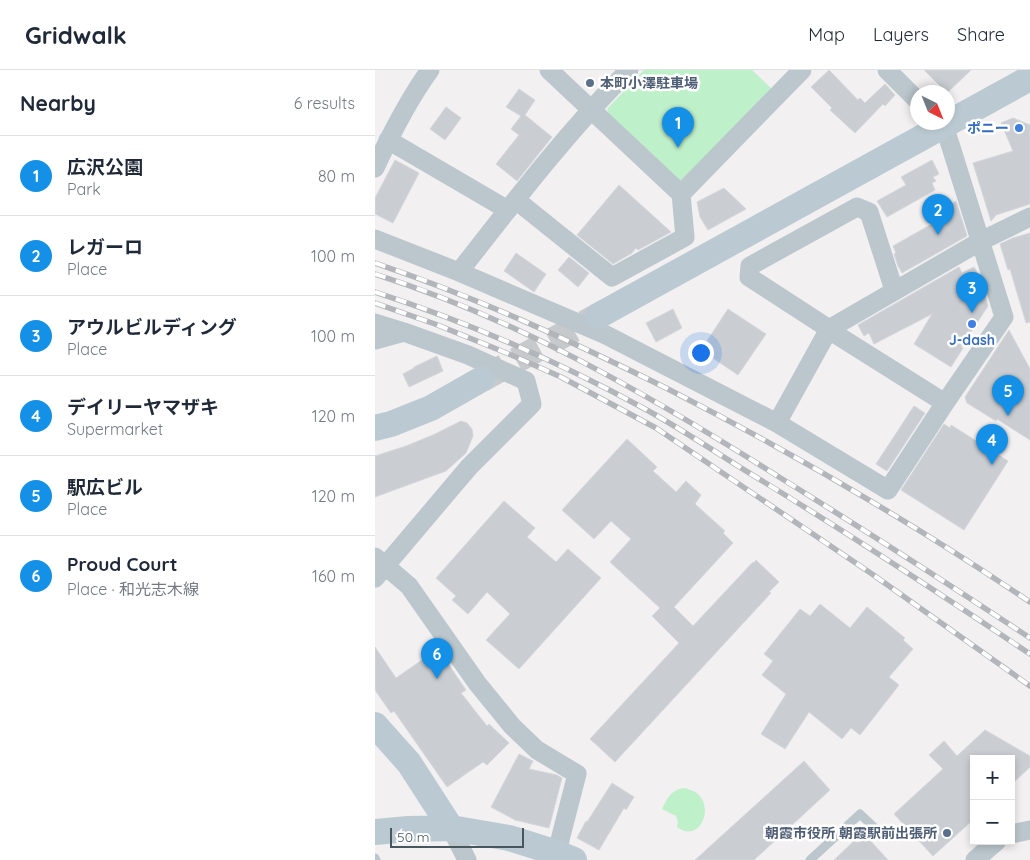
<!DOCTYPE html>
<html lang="en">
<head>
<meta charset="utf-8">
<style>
	body { margin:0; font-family:Quicksand,"Noto Sans JP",sans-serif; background:#f6f6f7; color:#1f2937 }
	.controls { position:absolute; right:15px; bottom:15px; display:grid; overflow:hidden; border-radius:0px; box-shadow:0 2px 8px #0003 }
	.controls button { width:45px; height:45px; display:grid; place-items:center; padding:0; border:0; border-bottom:1px solid #e0e1e3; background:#fff; color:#1f2937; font:25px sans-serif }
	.compass { position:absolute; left:535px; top:15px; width:45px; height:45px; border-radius:50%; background:#fff; box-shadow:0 2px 8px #0003; rotate:137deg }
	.scale { position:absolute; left:15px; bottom:12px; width:134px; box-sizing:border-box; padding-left:5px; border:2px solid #47575e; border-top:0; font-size:14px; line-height:18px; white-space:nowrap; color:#47575e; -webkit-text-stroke:4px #fff; paint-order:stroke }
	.you { position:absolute; left:325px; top:282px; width:18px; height:18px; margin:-12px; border:4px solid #fff; border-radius:50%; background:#1a73e8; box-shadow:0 0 0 8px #1a73e833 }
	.badge { display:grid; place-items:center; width:32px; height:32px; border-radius:50%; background:#1590e7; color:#fff; font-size:16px; font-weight:700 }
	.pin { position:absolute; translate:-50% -41px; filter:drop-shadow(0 1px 2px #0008) }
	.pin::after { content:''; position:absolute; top:26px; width:18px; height:15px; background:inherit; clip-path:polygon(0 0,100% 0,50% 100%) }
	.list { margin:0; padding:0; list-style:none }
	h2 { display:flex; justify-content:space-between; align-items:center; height:65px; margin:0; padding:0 20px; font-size:21px }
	h2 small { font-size:16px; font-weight:400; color:#747a83 }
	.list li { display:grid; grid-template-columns:32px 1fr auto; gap:15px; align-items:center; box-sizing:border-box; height:80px; padding:0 20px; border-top:1px solid #e0e1e3 }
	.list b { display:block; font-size:19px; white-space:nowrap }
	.list p { margin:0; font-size:16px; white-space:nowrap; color:#747a83 }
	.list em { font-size:16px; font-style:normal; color:#747a83 }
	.map { position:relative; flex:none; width:655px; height:790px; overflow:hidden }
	header { display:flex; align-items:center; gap:30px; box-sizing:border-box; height:70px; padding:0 25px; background:#fff; border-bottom:1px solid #e0e1e3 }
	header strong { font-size:24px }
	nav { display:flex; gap:28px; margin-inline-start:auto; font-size:18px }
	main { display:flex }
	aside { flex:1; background:#fff }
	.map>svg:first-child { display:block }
	.green { fill:#bef0ca }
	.building { fill:#caced3; stroke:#d4d7dc }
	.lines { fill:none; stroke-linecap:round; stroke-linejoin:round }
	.secondary-tunnel { stroke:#c7cacc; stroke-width:26; stroke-dasharray:26 13; stroke-linecap:butt }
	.lane { stroke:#bbc7cd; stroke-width:9 }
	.street { stroke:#bbc7cd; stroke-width:19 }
	.secondary { stroke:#bbcad2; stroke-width:26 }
	.rail-casing { stroke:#b2b6ba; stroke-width:5.5 }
	.rail { stroke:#fff; stroke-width:4; stroke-dasharray:11; stroke-linecap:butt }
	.service-dot { fill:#5c6f8a; stroke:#fff; stroke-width:2 }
	.shop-dot { fill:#3f7fe0; stroke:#fff; stroke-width:2 }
	.labels { text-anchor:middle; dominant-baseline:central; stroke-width:5; stroke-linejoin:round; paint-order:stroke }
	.service-label { font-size:14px; font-weight:bold; fill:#4e5e75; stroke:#fff; text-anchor:start }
	.shop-label { font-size:14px; font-weight:bold; fill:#366cbe; stroke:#fff; text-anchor:end }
</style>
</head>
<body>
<header>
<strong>Gridwalk</strong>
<nav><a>Map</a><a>Layers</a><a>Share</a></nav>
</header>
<main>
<aside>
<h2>Nearby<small>6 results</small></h2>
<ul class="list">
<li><span class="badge">1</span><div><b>広沢公園</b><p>Park</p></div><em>80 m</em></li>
<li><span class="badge">2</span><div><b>レガーロ</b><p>Place</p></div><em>100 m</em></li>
<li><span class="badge">3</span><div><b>アウルビルディング</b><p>Place</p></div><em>100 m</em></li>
<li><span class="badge">4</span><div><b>デイリーヤマザキ</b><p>Supermarket</p></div><em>120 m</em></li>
<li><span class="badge">5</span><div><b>駅広ビル</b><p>Place</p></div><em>120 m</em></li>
<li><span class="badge">6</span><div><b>Proud Court</b><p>Place · 和光志木線</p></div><em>160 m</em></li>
</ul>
</aside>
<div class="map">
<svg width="655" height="790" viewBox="0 0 655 790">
	<rect width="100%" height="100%" fill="#f2f0f0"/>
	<!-- green -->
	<path class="green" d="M269,0H377L398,20L309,110L300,113L234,46L232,39Z
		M310,718C315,720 320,721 324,725C339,742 323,773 302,757L303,752L301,746L287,739C293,728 296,719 310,718Z"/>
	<!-- building -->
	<path class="building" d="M454,0L483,30L485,28L490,33L510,14L520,25L510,36L508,34L480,63L455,40L457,38L436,17Z
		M549,0H596L572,23Z
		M144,19L160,30L150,45L177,67L142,111L121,94L144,65L136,59L146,46L131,37Z
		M71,37L86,48L70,70L55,59Z
		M638,48L655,55V134L621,145L616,151L598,93L638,81L626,53Z
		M20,90L44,103L18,153L0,144V128Z
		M557,90L564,104L558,107L561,111L557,113L560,120L512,147L502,131L531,115L526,107Z
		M244,115L296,162L263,180L261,178L257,183L238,194L202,165Z
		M349,118L371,139L333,160L325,147L322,132Z
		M581,131L592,166L527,203L523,196L519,184L521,183L518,176L564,150L560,143Z
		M655,163V252L651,253L635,199L633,200L625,174L638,168Z
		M141,183L171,204L159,222L129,201Z
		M194,187L214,203L203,217L183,200Z
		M584,197L587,203L599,197L605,208L613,236L586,277L588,278L576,297L539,274L557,244L499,274L494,263L489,266L483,255Z
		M298,239L307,258L281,272L271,253Z
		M353,239L391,264L363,305L326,280Z
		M634,260L655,299V370L622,349L621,351L592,333L590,327Z
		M62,286L68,301L34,317L28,304L39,298V297Z
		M539,336L550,343L512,401L501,394Z
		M86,351L92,353L97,359L98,366L91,383L71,401L0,427V386L31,376L58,365Z
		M569,354L575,358L576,355L633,391L589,460L526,420Z
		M252,369L282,397L278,401L301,422L311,411L326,425L320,434L350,461L348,463L358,473L299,537L318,556L378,492L379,493L381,490L404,512L394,522L396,523L240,692L215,669L304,573L277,546L285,538L235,492L256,469L236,451L219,469L187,440Z
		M129,431L160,458L152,467L181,492L193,479L226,508L144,599L111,570L135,544L112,522L93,544L77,530L81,526L61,508Z
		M445,534L475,558L492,537L530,568L528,570L538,579L514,607L524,615L485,665L476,658L467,669L434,642L410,679L386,664L411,624L387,605L398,591L389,584L425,539L435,546Z
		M0,577L21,608L63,579L91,620L86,623L112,656L114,654L134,673L112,695L108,692L72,717L19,641L16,643L0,620Z
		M610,660L655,686V697L636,715V689H599V749L558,786L519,744L568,699L554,685L569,671L582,686Z
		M144,684L158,691L154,699L182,705L187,708L174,758L140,750L116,737Z
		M429,691L455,720L379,790H320Z
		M237,713L259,727L251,740L249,738L224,780L202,768L211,751L212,752Z
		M491,766L513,790H459L480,770L483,773Z"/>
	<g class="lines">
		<!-- secondary-tunnel -->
		<path class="secondary-tunnel" d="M107,309L223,246"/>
		<!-- lane -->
		<path class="lane" d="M0,788L1,790
			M435,790L485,744L502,760"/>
		<!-- street -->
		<path class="street" d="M512,0L542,30
			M13,70L133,140
			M0,98C16,64 33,30 55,0
			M306,124L427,0
			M141,130L237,207L310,167L306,124L174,0
			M0,169L84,202L231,265L402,353L513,420L570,333L629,247L576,77L569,56L565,52
			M84,202C138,133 192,62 254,0
			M519,220L494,142L482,137L375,196L374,207L448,255L465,267L570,333
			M0,253L29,262
			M0,270L29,262L93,285L151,311L157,334L94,397L0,508
			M402,353L454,259L606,171L655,147
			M0,487L34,516L102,613L137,656L162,680L202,704L186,766L182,783
			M76,758L92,790
			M636,764L655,760
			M600,790L622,771"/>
		<!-- secondary -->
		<path class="secondary" d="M223,246L655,8
			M0,358L16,354L56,338L107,309
			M0,655L34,693L76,758
			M0,762L33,759L76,758L134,768L182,783L199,790"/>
		<defs>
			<path id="rail" d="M0,193C101,227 196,271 291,318C416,382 538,453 655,532
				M0,204C145,250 276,326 404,407C488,459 572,513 655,568
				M0,222C93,252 184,292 270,339C310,361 349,388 389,412C479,467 567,525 655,584
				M0,233L60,254L134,284L186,307L281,358L497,504L655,616"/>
		</defs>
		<!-- rail casing -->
		<use href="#rail" class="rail-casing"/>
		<!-- rail -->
		<use href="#rail" class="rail"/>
	</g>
	<!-- markers -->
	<g class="service-dot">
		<circle cx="215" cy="13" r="5"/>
		<circle cx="572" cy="763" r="5"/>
	</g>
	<g class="shop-dot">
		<circle cx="644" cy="58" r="5"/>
		<circle cx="597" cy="254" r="5"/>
	</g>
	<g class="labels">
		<!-- service labels -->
		<g class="service-label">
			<text x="225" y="13">本町小澤駐車場</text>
			<text x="562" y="763" text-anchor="end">朝霞市役所 朝霞駅前出張所</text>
		</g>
		<!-- shop labels -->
		<g class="shop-label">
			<text x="634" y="58">ポニー</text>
			<text x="597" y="270" text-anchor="middle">J-dash</text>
		</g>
	</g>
</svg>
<div class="controls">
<button>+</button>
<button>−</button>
</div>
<svg class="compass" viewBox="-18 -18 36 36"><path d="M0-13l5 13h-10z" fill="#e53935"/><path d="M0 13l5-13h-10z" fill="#747a83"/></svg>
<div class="scale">50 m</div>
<div class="you"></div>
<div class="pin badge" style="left:303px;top:78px">1</div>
<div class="pin badge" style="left:563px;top:165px">2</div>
<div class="pin badge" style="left:597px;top:243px">3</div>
<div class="pin badge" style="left:617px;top:395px">4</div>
<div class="pin badge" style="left:633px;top:346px">5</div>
<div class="pin badge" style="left:62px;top:609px">6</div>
</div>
</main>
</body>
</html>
